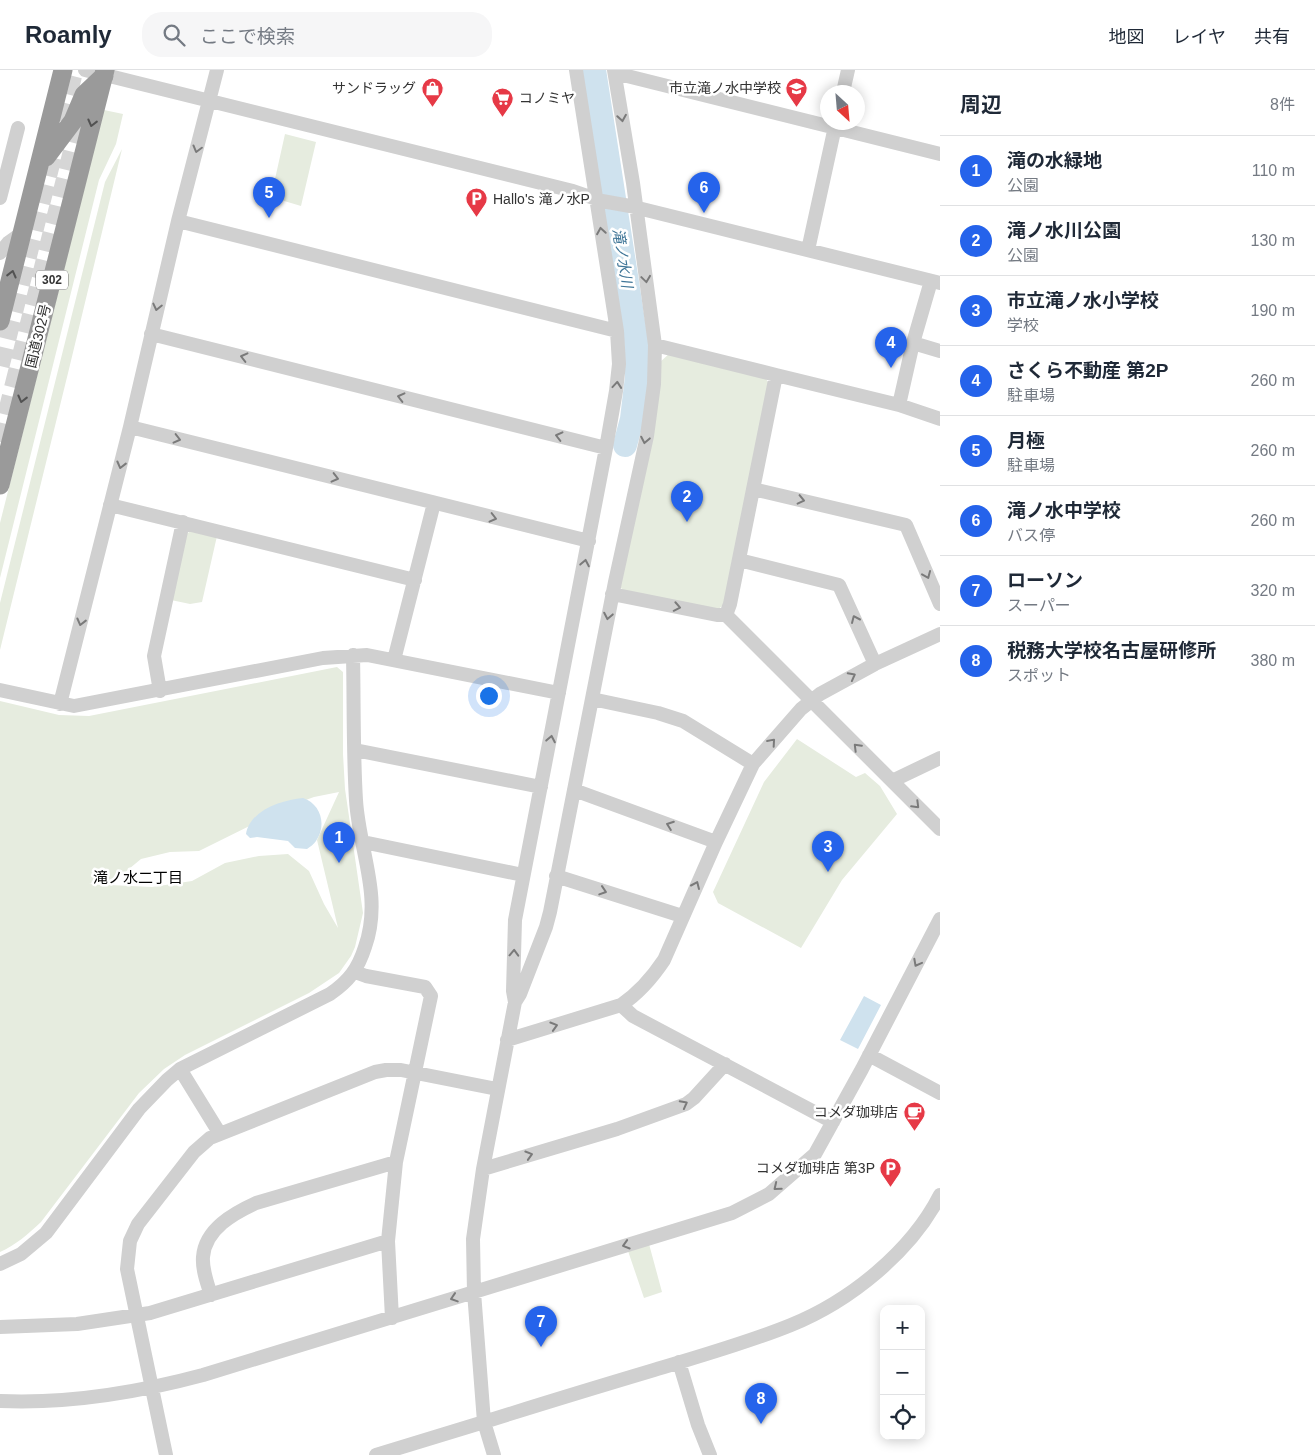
<!DOCTYPE html>
<html lang="ja">
<head>
<meta charset="utf-8">
<style>
	body { margin:0; font-family:Helvetica,"Noto Sans JP",sans-serif; background:#f6f6f7; color:#1f2937 }
	.controls { position:absolute; right:15px; bottom:15px; display:grid; overflow:hidden; border-radius:10px; box-shadow:0 2px 12px #0003 }
	.controls button { width:45px; height:45px; display:grid; place-items:center; padding:0; border:0; border-bottom:1px solid #e0e1e3; background:#fff; color:#1f2937; font:25px sans-serif }
	.compass { position:absolute; left:820px; top:15px; width:45px; height:45px; border-radius:50%; background:#fff; box-shadow:0 2px 12px #0003; rotate:154deg }
	.you { position:absolute; left:488px; top:625px; width:18px; height:18px; margin:-12px; border:4px solid #fff; border-radius:50%; background:#1a73e8; box-shadow:0 0 0 8px #1a73e833 }
	.badge { display:grid; place-items:center; width:32px; height:32px; border-radius:50%; background:#2563eb; color:#fff; font-size:16px; font-weight:700 }
	.pin { position:absolute; translate:-50% -41px; filter:drop-shadow(0 1px 2px #0008) }
	.pin::after { content:''; position:absolute; top:26px; width:18px; height:15px; background:inherit; clip-path:polygon(0 0,100% 0,50% 100%) }
	.list { margin:0; padding:0; list-style:none }
	h2 { display:flex; justify-content:space-between; align-items:center; height:65px; margin:0; padding:0 20px; font-size:21px }
	h2 small { font-size:16px; font-weight:400; color:#747a83 }
	.list li { display:grid; grid-template-columns:32px 1fr auto; gap:15px; align-items:center; box-sizing:border-box; height:70px; padding:0 20px; border-top:1px solid #e0e1e3 }
	.list b { display:block; font-size:19px; white-space:nowrap }
	.list p { margin:0; font-size:16px; white-space:nowrap; color:#747a83 }
	.list em { font-size:16px; font-style:normal; color:#747a83 }
	.icon { flex:none; width:28px; height:28px; fill:none; stroke:currentColor; stroke-width:2; stroke-linecap:round; stroke-linejoin:round }
	.map { position:relative; flex:none; width:940px; height:1385px; overflow:hidden }
	header { display:flex; align-items:center; gap:30px; box-sizing:border-box; height:70px; padding:0 25px; background:#fff; border-bottom:1px solid #e0e1e3 }
	header strong { font-size:24px }
	nav { display:flex; gap:28px; margin-inline-start:auto; font-size:18px }
	.search { width:350px; height:45px; background:#f6f6f7; display:flex; align-items:center; gap:12px; box-sizing:border-box; padding:0 18px; border-radius:20px; color:#747a83; font-size:19px }
	main { display:flex }
	aside { flex:1; background:#fff }
	.map>svg:first-child { display:block }
	.green { fill:#e6ecdf; fill-rule:evenodd }
	.water { fill:#cfe2ee }
	.lines { fill:none; stroke-linecap:round; stroke-linejoin:round }
	.river { stroke:#cfe2ee; stroke-width:24 }
	.highway-tunnel { stroke:#d6d6d6; stroke-width:19; stroke-dasharray:19 9; stroke-linecap:butt }
	.minor { stroke:#d0d0d0; stroke-width:14 }
	.highway { stroke:#9a9a9a; stroke-width:19 }
	.oneway { stroke:#7a7a7a }
	.oneway2 { stroke:#525252 }
	.labels { text-anchor:middle; dominant-baseline:central; stroke-width:5; stroke-linejoin:round; paint-order:stroke }
	.shield { fill:#fff; stroke:#707070; stroke-width:1 }
	.shield-label { font-size:12px; font-weight:bold; fill:#333 }
	.poi-label { font-size:14px; fill:#333; stroke:#fff; text-anchor:end }
	.street-label { font-size:14px; fill:#333; stroke:#fff }
	.water-label { font-size:15px; font-style:italic; fill:#3f7597; stroke:#fff }
	.neighbourhood-label { font-size:15px; fill:#000; stroke:#fff }
</style>
</head>
<body>
<header>
<strong>Roamly</strong>
<div class="search"><svg class="icon" aria-label="search" viewBox="0 0 24 24"><circle cx="10" cy="10" r="6"/><path d="M15 15l6 6"/></svg>ここで検索</div>
<nav><a>地図</a><a>レイヤ</a><a>共有</a></nav>
</header>
<main>
<div class="map">
<svg width="940" height="1385" viewBox="0 0 940 1385">
	<rect width="100%" height="100%" fill="#fff"/>
	<!-- green -->
	<path class="green" d="M104,40L123,44L116,74L99,110L0,508V453Z
		M285,64L316,72L301,136L271,127Z
		M122,79L69,299L0,580V533L105,112Z
		M670,283L765,307L769,314L725,534L717,540L624,521L619,516L659,293Z
		M193,460L217,466L202,532L190,534L171,530L186,464Z
		M337,597L343,602V684L345,719L363,843L355,877L351,886L339,903L309,923L185,985L164,999L139,1023L41,1152C28,1164 16,1175 0,1182V631L59,645L89,646ZM339,722L317,770L338,858L324,834L309,801L288,784L259,786L225,793L192,811L152,817L89,814L118,808L141,789L170,782L199,781L292,735L314,727Z
		M797,669L856,707L865,703L880,716L897,744L842,810L801,878L718,833L713,822L764,712Z
		M649,1174L662,1222L644,1228L628,1181Z"/>
	<!-- water -->
	<path class="water" d="M303,728C321,734 327,755 316,771C314,774 310,777 307,779L295,778L288,771L257,767L250,768L246,764C250,740 282,730 303,728Z
		M864,926L881,935L858,979L840,970Z"/>
	<g class="lines">
		<!-- river -->
		<path class="river" d="M594,0L636,270L637,307L632,349L625,375"/>
		<!-- highway-tunnel -->
		<path class="highway-tunnel" d="M0,296L74,0
			M0,372L84,35"/>
		<!-- minor -->
		<path class="minor" d="M85,0L573,121L602,131L630,136L940,213
			M614,0L633,113L655,275L654,314L647,366L615,512L550,842L546,857L520,924L515,932L483,1099L473,1169L474,1222L484,1352C541,1334 597,1317 654,1300C700,1286 747,1273 791,1255C850,1231 911,1182 940,1125
			M615,3L940,84
			M843,22L848,0
			M0,128L18,58
			M178,151L617,261
			M808,180L836,52
			M0,183L8,173L22,163
			M151,264L606,378
			M913,273L940,281
			M655,275L776,305L730,534L726,545
			M776,305L899,335L940,349
			M899,335L913,273L931,211
			M130,357L589,471
			M753,419L906,455L940,534
			M110,435L415,510
			M739,490L839,515L875,594
			M612,524L717,545H726L940,759
			M394,590L434,433
			M0,620L74,636L323,588L367,585L559,623
			M160,621L154,586L183,452
			M592,629L658,643L683,651L753,694
			M60,634L130,357L178,151L217,0
			M355,680L541,717
			M892,711L940,688
			M574,720L716,772
			M363,772L523,805
			M556,806L682,846
			M355,902L366,906L425,917L431,926L396,1092L388,1171L392,1248
			M515,932L513,921L515,850L606,378L616,321L619,294L617,261L576,0
			M621,935L633,946L833,1052
			M507,970L621,935C639,923 652,908 664,890L716,772L753,694L801,639L820,624L875,594L940,564
			M869,985L940,1023
			M180,999L220,1064
			M483,1099L617,1059L686,1034L694,1028L725,994
			M0,1194L21,1184L46,1163L139,1039L167,1010L180,999L330,924C349,911 358,899 365,877C383,826 359,781 356,730C353,682 354,633 353,585
			M211,1225C207,1213 202,1199 203,1187C205,1159 234,1143 256,1133L396,1092
			M0,1257L77,1254L150,1243L388,1171
			M679,1292L698,1355L710,1385
			M0,1331C69,1334 136,1323 203,1305L732,1143L769,1124L815,1084L862,999L940,849
			M166,1385L127,1199L130,1171L138,1154L194,1082L210,1068L375,1002L386,1000H401L497,1019
			M376,1385L484,1352L494,1385"/>
		<!-- highway -->
		<path class="highway" d="M46,87L73,51L84,25L104,6
			M0,251L63,0
			M0,415L105,0"/>
	</g>
	<!-- one-way arrows -->
	<defs><path id="oneway-chevron" d="M-2-3.5L2.5 0L-2 3.5" fill="none" stroke-width="1.6" stroke-linecap="round" stroke-linejoin="round" transform="scale(1.25)"/></defs>
	<g class="oneway">
		<use href="#oneway-chevron" transform="translate(622 48) rotate(81)"/>
		<use href="#oneway-chevron" transform="translate(197 79) rotate(105)"/>
		<use href="#oneway-chevron" transform="translate(601 161) rotate(-99)"/>
		<use href="#oneway-chevron" transform="translate(646 209) rotate(82)"/>
		<use href="#oneway-chevron" transform="translate(157 237) rotate(103)"/>
		<use href="#oneway-chevron" transform="translate(244 287) rotate(-166)"/>
		<use href="#oneway-chevron" transform="translate(617 315) rotate(-85)"/>
		<use href="#oneway-chevron" transform="translate(401 327) rotate(-166)"/>
		<use href="#oneway-chevron" transform="translate(559 366) rotate(-166)"/>
		<use href="#oneway-chevron" transform="translate(177 369) rotate(14)"/>
		<use href="#oneway-chevron" transform="translate(645 370) rotate(101)"/>
		<use href="#oneway-chevron" transform="translate(121 395) rotate(104)"/>
		<use href="#oneway-chevron" transform="translate(335 408) rotate(14)"/>
		<use href="#oneway-chevron" transform="translate(801 430) rotate(13)"/>
		<use href="#oneway-chevron" transform="translate(493 448) rotate(14)"/>
		<use href="#oneway-chevron" transform="translate(585 493) rotate(-79)"/>
		<use href="#oneway-chevron" transform="translate(927 505) rotate(67)"/>
		<use href="#oneway-chevron" transform="translate(677 537) rotate(11)"/>
		<use href="#oneway-chevron" transform="translate(608 546) rotate(101)"/>
		<use href="#oneway-chevron" transform="translate(855 549) rotate(-114)"/>
		<use href="#oneway-chevron" transform="translate(81 552) rotate(104)"/>
		<use href="#oneway-chevron" transform="translate(852 606) rotate(-28)"/>
		<use href="#oneway-chevron" transform="translate(551 669) rotate(-79)"/>
		<use href="#oneway-chevron" transform="translate(772 672) rotate(-49)"/>
		<use href="#oneway-chevron" transform="translate(857 677) rotate(-135)"/>
		<use href="#oneway-chevron" transform="translate(916 735) rotate(45)"/>
		<use href="#oneway-chevron" transform="translate(670 755) rotate(-160)"/>
		<use href="#oneway-chevron" transform="translate(696 815) rotate(-66)"/>
		<use href="#oneway-chevron" transform="translate(603 821) rotate(18)"/>
		<use href="#oneway-chevron" transform="translate(514 883) rotate(-88)"/>
		<use href="#oneway-chevron" transform="translate(917 893) rotate(118)"/>
		<use href="#oneway-chevron" transform="translate(554 956) rotate(-17)"/>
		<use href="#oneway-chevron" transform="translate(684 1034) rotate(-28)"/>
		<use href="#oneway-chevron" transform="translate(529 1085) rotate(-17)"/>
		<use href="#oneway-chevron" transform="translate(777 1117) rotate(141)"/>
		<use href="#oneway-chevron" transform="translate(626 1175) rotate(163)"/>
		<use href="#oneway-chevron" transform="translate(454 1228) rotate(162)"/>
	</g>
	<g class="oneway2">
		<use href="#oneway-chevron" transform="translate(92 53) rotate(104)"/>
		<use href="#oneway-chevron" transform="translate(12 204) rotate(-76)"/>
		<use href="#oneway-chevron" transform="translate(22 329) rotate(104)"/>
	</g>
	<!-- icons -->
	<defs>
		<symbol id="shop-pin" viewBox="-11 -11 22 30"><path d="M0 17L-7.5 6A9.5 9.5 0 1 1 7.5 6Z" fill="#e63946" stroke="#fff"/><path d="M-5-2.5h2.3a2.7 3.5 0 0 1 5.4 0H5L5.5 6h-11ZM-1.5-2.5h3a1.5 2.3 0 0 0-3 0Z" fill="#fff"/></symbol>
		<symbol id="school-pin" viewBox="-11 -11 22 30"><path d="M0 17L-7.5 6A9.5 9.5 0 1 1 7.5 6Z" fill="#e63946" stroke="#fff"/><path d="M0-5L7-2L0 1L-7-2ZM-4 1L0 2.5L4 1V4Q0 6-4 4Z" fill="#fff"/></symbol>
		<symbol id="supermarket-pin" viewBox="-11 -11 22 30"><path d="M0 17L-7.5 6A9.5 9.5 0 1 1 7.5 6Z" fill="#e63946" stroke="#fff"/><path d="M-6-5.5h2.5l.6 2H6L4.5 2H-2.5L-4.4-4H-6ZM-1.5 3.2a1.3 1.3 0 1 0 .1 0ZM3 3.2a1.3 1.3 0 1 0 .1 0Z" fill="#fff"/></symbol>
		<symbol id="parking-pin" viewBox="-11 -11 22 30"><path d="M0 17L-7.5 6A9.5 9.5 0 1 1 7.5 6Z" fill="#e63946" stroke="#fff"/><path d="M-3.5-5.5H1a3.5 3.5 0 0 1 0 7H-1V5.5H-3.5ZM-1-3.4V-.6H.8a1.4 1.4 0 0 0 0-2.8Z" fill="#fff"/></symbol>
		<symbol id="cafe-pin" viewBox="-11 -11 22 30"><path d="M0 17L-7.5 6A9.5 9.5 0 1 1 7.5 6Z" fill="#e63946" stroke="#fff"/><path d="M-5.5-4.5H6V0H3Q3 3.5 0 3.5H-2.5Q-5.5 3.5-5.5 0ZM3-3.2v2h1.7v-2ZM-6 4.5H4V6H-6Z" fill="#fff"/></symbol>
	</defs>
	<g fill-rule="evenodd">
		<use href="#shop-pin" x="420" y="6" width="25" height="34"/>
		<use href="#school-pin" x="784" y="6" width="25" height="34"/>
		<use href="#supermarket-pin" x="490" y="16" width="25" height="34"/>
		<use href="#parking-pin" x="464" y="116" width="25" height="34"/>
		<use href="#cafe-pin" x="902" y="1030" width="25" height="34"/>
		<use href="#parking-pin" x="878" y="1086" width="25" height="34"/>
	</g>
	<g class="labels">
		<!-- shield labels -->
		<rect class="shield" x="36" y="200.5" width="32" height="19" rx="4"/>
		<g class="shield-label">
			<text x="52" y="210">302</text>
		</g>
		<!-- poi labels -->
		<g class="poi-label">
			<text x="416" y="18">サンドラッグ</text>
			<text x="781" y="18">市立滝ノ水中学校</text>
			<text x="519" y="28" text-anchor="start">コノミヤ</text>
			<text x="493" y="129" text-anchor="start">Hallo's 滝ノ水P</text>
			<text x="898" y="1042">コメダ珈琲店</text>
			<text x="875" y="1098">コメダ珈琲店 第3P</text>
		</g>
		<!-- street labels -->
		<g class="street-label">
			<text transform="translate(38 266) rotate(-76)">国道302号</text>
		</g>
		<!-- water labels -->
		<g class="water-label">
			<text transform="translate(623 188) rotate(81)">滝ノ水川</text>
		</g>
		<!-- neighbourhood labels -->
		<g class="neighbourhood-label">
			<text x="138" y="807">滝ノ水二丁目</text>
		</g>
	</g>
</svg>
<div class="controls">
<button>+</button>
<button>−</button>
<button><svg class="icon" aria-label="locate" viewBox="0 0 24 24"><circle cx="12" cy="12" r="6"/><path d="M12 2v4M12 18v4M2 12h4M18 12h4"/></svg></button>
</div>
<svg class="compass" viewBox="-18 -18 36 36"><path d="M0-13l5 13h-10z" fill="#e53935"/><path d="M0 13l5-13h-10z" fill="#747a83"/></svg>
<div class="you"></div>
<div class="pin badge" style="left:339px;top:793px">1</div>
<div class="pin badge" style="left:687px;top:452px">2</div>
<div class="pin badge" style="left:828px;top:802px">3</div>
<div class="pin badge" style="left:891px;top:298px">4</div>
<div class="pin badge" style="left:269px;top:148px">5</div>
<div class="pin badge" style="left:704px;top:143px">6</div>
<div class="pin badge" style="left:541px;top:1277px">7</div>
<div class="pin badge" style="left:761px;top:1354px">8</div>
</div>
<aside>
<h2>周辺<small>8件</small></h2>
<ul class="list">
<li><span class="badge">1</span><div><b>滝の水緑地</b><p>公園</p></div><em>110 m</em></li>
<li><span class="badge">2</span><div><b>滝ノ水川公園</b><p>公園</p></div><em>130 m</em></li>
<li><span class="badge">3</span><div><b>市立滝ノ水小学校</b><p>学校</p></div><em>190 m</em></li>
<li><span class="badge">4</span><div><b>さくら不動産 第2P</b><p>駐車場</p></div><em>260 m</em></li>
<li><span class="badge">5</span><div><b>月極</b><p>駐車場</p></div><em>260 m</em></li>
<li><span class="badge">6</span><div><b>滝ノ水中学校</b><p>バス停</p></div><em>260 m</em></li>
<li><span class="badge">7</span><div><b>ローソン</b><p>スーパー</p></div><em>320 m</em></li>
<li><span class="badge">8</span><div><b>税務大学校名古屋研修所</b><p>スポット</p></div><em>380 m</em></li>
</ul>
</aside>
</main>
</body>
</html>
